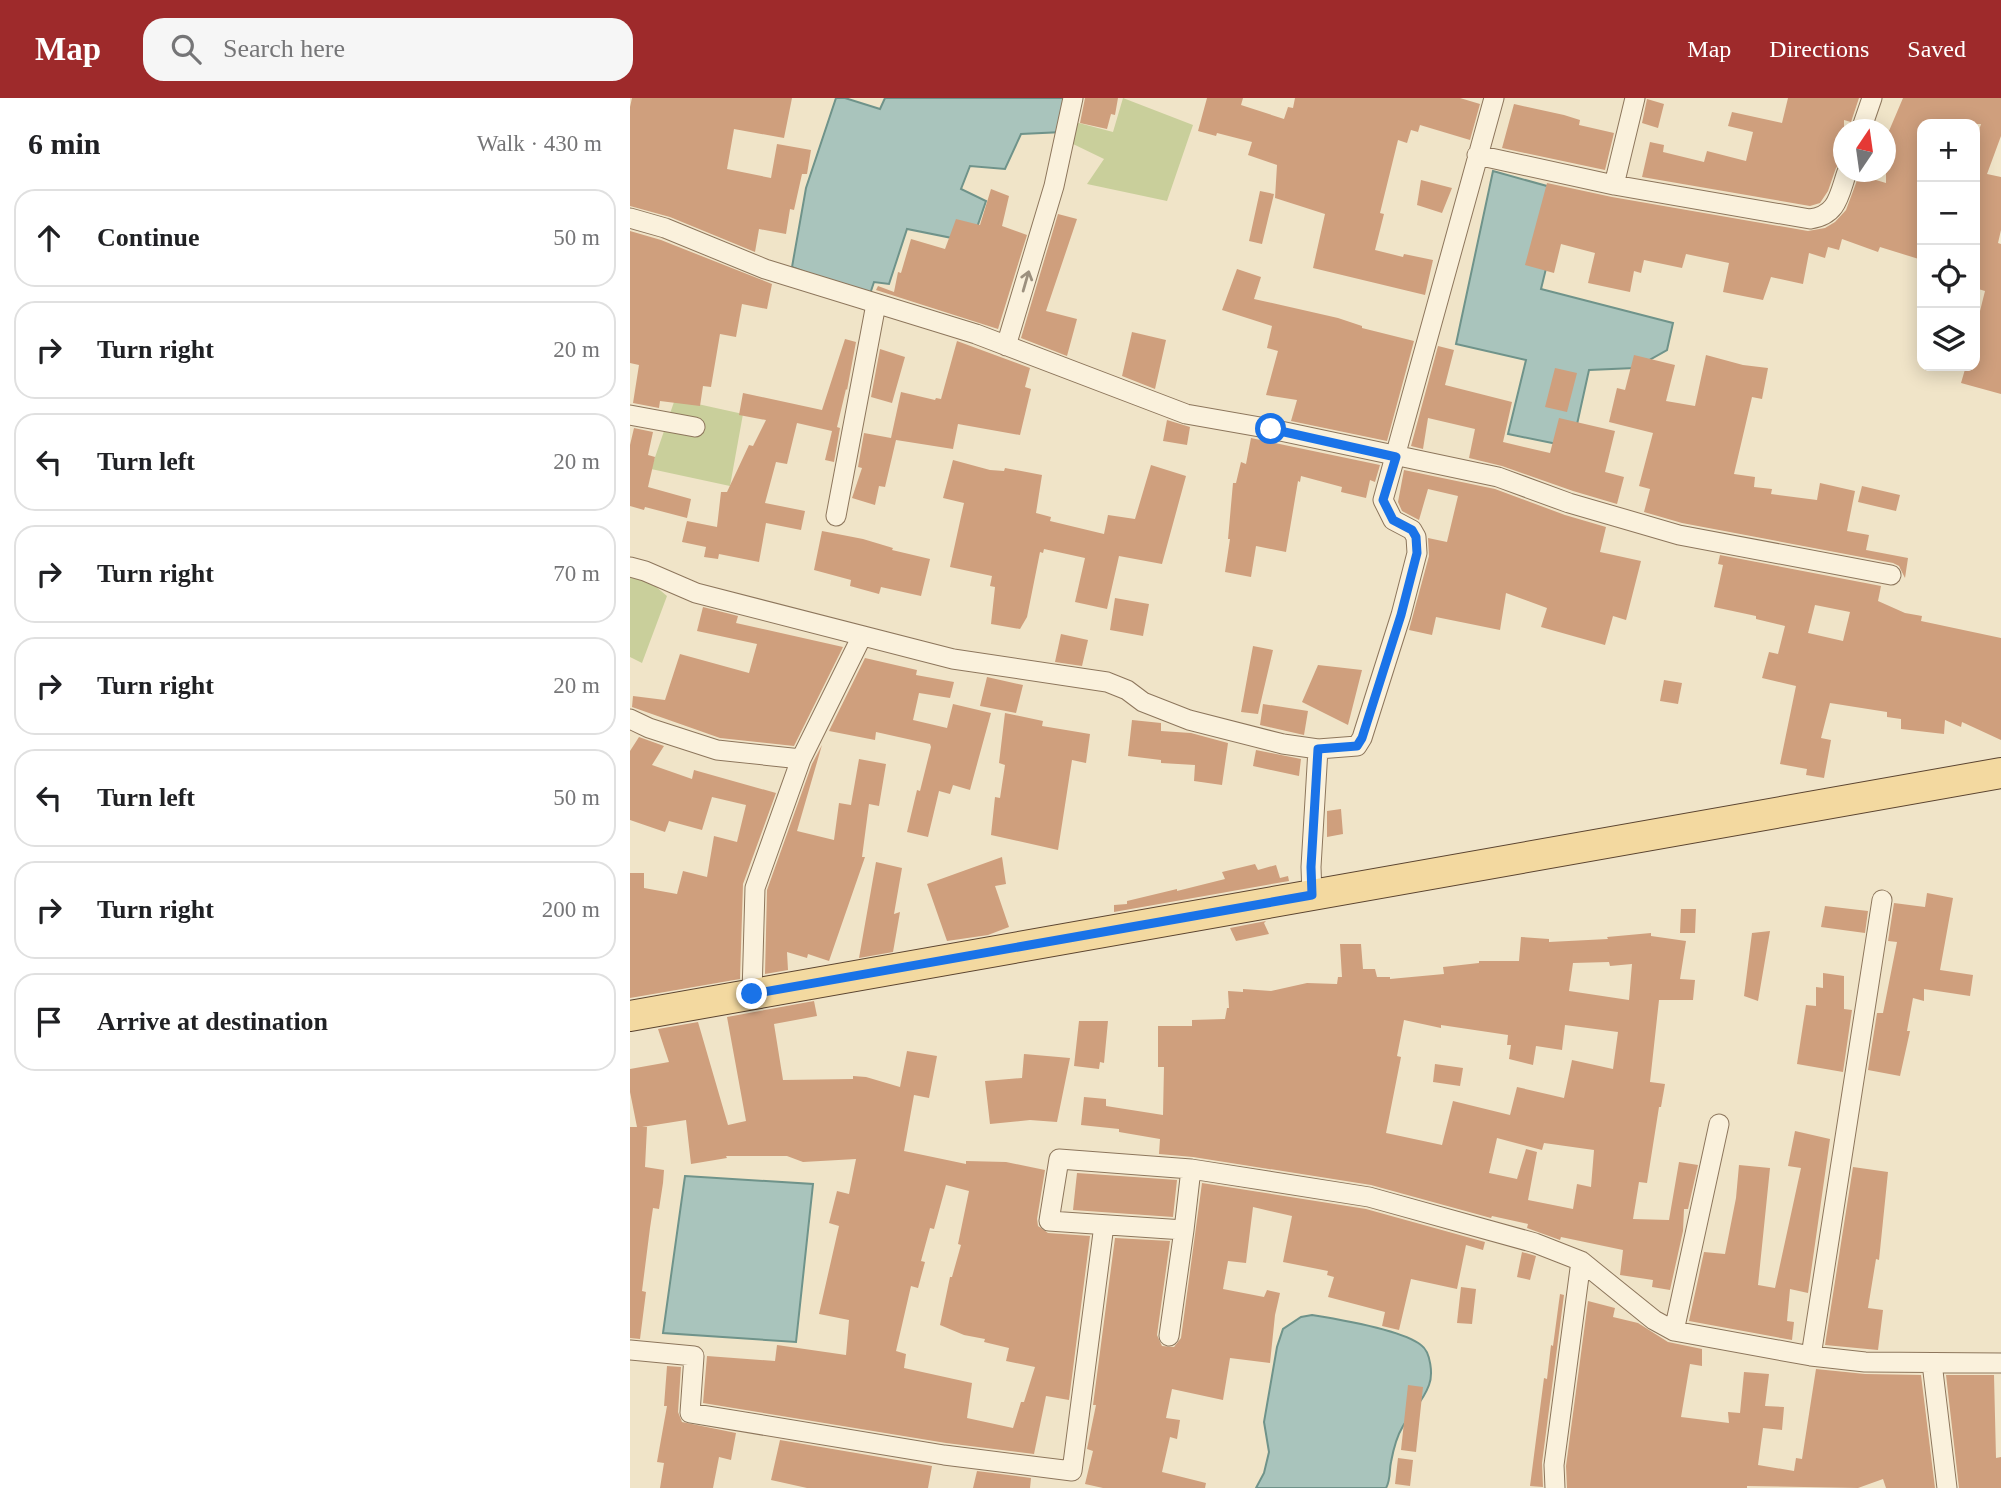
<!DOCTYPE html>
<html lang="en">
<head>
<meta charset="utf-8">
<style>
	body { margin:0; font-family:Georgia,serif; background:#f6f6f6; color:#202124 }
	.controls { position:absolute; right:21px; top:21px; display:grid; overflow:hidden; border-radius:14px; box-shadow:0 4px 18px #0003 }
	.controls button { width:63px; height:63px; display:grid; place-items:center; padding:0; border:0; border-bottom:2px solid #e0e0e0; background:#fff; color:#202124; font:35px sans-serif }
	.compass { position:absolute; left:1203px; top:21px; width:63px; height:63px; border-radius:50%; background:#fff; box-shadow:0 4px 18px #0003; rotate:13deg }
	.stop { position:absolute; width:21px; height:21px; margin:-16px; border:5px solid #1a73e8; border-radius:50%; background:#fff }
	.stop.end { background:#1a73e8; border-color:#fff; box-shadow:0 2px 7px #0008 }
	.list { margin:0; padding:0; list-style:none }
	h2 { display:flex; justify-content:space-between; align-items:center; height:91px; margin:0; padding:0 28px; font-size:30px }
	h2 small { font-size:23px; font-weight:400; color:#757577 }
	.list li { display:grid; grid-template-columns:46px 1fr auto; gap:21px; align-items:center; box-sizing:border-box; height:98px; margin:0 14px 14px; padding:0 14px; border:2px solid #e0e0e0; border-radius:21px }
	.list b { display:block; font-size:26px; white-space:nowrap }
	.list em { font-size:23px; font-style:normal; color:#757577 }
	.icon { flex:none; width:38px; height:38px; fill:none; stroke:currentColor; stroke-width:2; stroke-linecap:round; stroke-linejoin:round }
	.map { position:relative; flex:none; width:1371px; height:1390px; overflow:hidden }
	header { display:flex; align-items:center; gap:42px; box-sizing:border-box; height:98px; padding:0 35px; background:#9e2a2b; color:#fff }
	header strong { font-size:33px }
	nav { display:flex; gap:38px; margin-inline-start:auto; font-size:24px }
	.search { width:490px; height:63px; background:#f6f6f6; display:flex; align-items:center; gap:18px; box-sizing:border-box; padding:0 24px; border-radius:21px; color:#757577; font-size:26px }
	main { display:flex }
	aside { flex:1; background:#fff }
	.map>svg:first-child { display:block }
	.green { fill:#c9cf9b }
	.water { fill:#a9c4bc; stroke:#6f938a; stroke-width:2 }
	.building { fill:#cf9f7d; fill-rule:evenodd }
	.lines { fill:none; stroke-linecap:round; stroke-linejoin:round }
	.minor-casing { stroke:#8d765c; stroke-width:21 }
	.primary-casing { stroke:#5b4430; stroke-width:32 }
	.minor { stroke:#faf1dc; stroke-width:19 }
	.primary { stroke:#f3d9a0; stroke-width:30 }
	.oneway { stroke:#9c907e }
	.route { stroke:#1a73e8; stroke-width:9 }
</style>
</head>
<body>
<header>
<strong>Map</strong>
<div class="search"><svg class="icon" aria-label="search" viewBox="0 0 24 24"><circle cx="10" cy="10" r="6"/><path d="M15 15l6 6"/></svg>Search here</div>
<nav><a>Map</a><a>Directions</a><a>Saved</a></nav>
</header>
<main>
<aside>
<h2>6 min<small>Walk · 430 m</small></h2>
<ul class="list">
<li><svg class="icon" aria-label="ahead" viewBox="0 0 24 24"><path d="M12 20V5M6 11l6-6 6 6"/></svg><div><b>Continue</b></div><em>50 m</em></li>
<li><svg class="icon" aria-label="right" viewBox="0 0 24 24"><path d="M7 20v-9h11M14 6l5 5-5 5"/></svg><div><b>Turn right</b></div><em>20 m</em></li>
<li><svg class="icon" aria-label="left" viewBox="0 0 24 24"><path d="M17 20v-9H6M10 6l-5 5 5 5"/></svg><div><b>Turn left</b></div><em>20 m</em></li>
<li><svg class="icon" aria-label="right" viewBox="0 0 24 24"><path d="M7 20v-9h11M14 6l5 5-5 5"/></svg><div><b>Turn right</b></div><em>70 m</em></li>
<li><svg class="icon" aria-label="right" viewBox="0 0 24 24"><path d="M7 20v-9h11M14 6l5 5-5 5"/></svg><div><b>Turn right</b></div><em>20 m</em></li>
<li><svg class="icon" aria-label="left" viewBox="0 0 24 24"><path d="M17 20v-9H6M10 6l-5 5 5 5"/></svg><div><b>Turn left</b></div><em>50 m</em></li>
<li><svg class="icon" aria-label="right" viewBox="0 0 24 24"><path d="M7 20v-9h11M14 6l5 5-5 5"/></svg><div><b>Turn right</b></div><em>200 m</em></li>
<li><svg class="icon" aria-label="arrive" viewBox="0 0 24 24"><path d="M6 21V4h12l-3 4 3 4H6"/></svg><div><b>Arrive at destination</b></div></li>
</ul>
</aside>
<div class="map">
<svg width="1371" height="1390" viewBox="0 0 1371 1390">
	<rect width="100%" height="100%" fill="#f0e4c8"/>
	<!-- green -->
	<path class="green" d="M493,0L563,27L537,103L457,86L474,61L441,45L445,24L483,34Z
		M45,301L113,316L100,388L21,371Z
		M0,475L13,478L37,498L12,565L0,559Z"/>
	<!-- water -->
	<path class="water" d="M206,0H215L250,11L255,0H440L433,34L391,36L375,71L340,68L331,91L356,103L342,144L277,131L259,186L244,184L239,199L162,169L176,90Z
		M863,73L935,93L911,191L1043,225L1037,252L1005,270L959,272L942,349L878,336L896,262L826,246Z
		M55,1078L183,1086L166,1244L33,1235Z
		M682,1217C707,1221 772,1232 791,1247C801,1254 803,1277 799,1287C793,1304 781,1314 773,1328C767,1338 763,1353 761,1364C759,1373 761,1381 756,1390H626L634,1375L639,1354L634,1324L647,1249L653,1231L671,1219Z"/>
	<!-- building -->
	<path class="building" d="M2,0H162L154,40L104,31L97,71L141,80L147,46L181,52L177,76H172L164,112L160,111L156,136L129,131L125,154L40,119L0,108V9Z
		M455,0H488L485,17L481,16L477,31L450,25Z
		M577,0H613L611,7L654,21L658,9L663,10L665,0H830L850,6L840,42L790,27L788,34L781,32L777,45L768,42L750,115L754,116L745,152L773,159L774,156L803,162L795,197L683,170L695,116L645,100L647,67L618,57L622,44L587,35L586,38L568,33Z
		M1158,0H1229L1221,24L1214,22V62L1206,70L1198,93L1190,105L1180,108L1012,79L1020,44L1034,47L1033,54L1074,64L1077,53L1116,63L1123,34L1098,28L1102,14L1152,25Z
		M1273,0H1371V38L1357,76L1371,79V132L1368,145L1371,146V296L1331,285L1336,268H1345V243L1349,226L1347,225L1355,193L1345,190V44L1351,26H1292V162L1250,149L1248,154L1212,141L1209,152L1198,149L1195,160L1179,155L1173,186L1141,179L1133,202L1093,194L1099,165L1056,156L1052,170L1014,162L1011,175L1004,173L1000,194L958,185L965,155L931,146L924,175L895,167L917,85L982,99L1178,133L1195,130L1205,124L1216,112L1229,77L1256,85V40Z
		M1017,1L1034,6L1028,30L1012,25Z
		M884,6L934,17L950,22L949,27L984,35L975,72L872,50Z
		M791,82L822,90L812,115L787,107Z
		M361,91L379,98L372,128L397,137L368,231L246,192L248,188L264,194L268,174L271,175L281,141L315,151L326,121L350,127Z
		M630,93L644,96L632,146L619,143Z
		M428,116L447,121L416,213L447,221L437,258L391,240Z
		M0,133L31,142L142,186L137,211L112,206L106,239L90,236L81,289L73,288L70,308L30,303L29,310L3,305L9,267L0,265Z
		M607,171L631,179L624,201L708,220L732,228V230L784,243L757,343L661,323L667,302L636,297L648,253L637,250L642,228L592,212Z
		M502,234L536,242L525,291L492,278Z
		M215,241L226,244L217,292L216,291L207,329L210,330L204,364L195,362L202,333L167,325L157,366L146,364L135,405L175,413L171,432L136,425L129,464L89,456L88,461L74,459L76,449L52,444L57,423L87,429L91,394H97L119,347L123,348L136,322L109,317L113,295L192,312Z
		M327,243L400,270L395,289L401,291L390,337L328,326L323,351L266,342L255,389L249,388L245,407L222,400L232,370L228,369L234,335L261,340L271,294L305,302L306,300L311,301Z
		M808,248L824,252L815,287L882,304L873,344L920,355L929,320L985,333L975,374L994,379L987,406L943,393L872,368L839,360L845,331L798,320L793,351L781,348Z
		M250,251L275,259L262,305L241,299Z
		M1004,257L1045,267L1036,303L1065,308L1076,257L1113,267L1138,270L1132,301L1122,299L1104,376L1125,379L1124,389L1142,391L1141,396L1187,402L1190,385L1225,393L1217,433L1239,437L1236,452L1278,460L1275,480L1269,468L1263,465L1052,425L1014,414L1020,391L1009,388L1023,335L979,324L987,290L995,292Z
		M925,270L947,275L937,314L915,309Z
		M537,322L560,329L557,347L533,343Z
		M4,330L23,334L18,357L25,359L18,389L61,401L57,420L15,409L14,412L0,408V347Z
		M621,340L750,367L745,384L740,382L736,400L711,394L712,389L671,378L670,384L668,383L656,454L626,448L621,479L595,474L600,441H598L603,385H606L611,364L616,366Z
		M323,362L360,372L374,373L375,370L412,377L406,415L421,419L420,423L474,436L478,417L505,421L521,367L556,378L532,466L489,458L477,511L445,504L455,460L414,451L413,455L410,454L397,519L390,531L361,526L365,489L360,488L362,478L320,469L334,405L313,400Z
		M774,372L865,391L935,417L976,429L970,454L1011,463L996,522L983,518L975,547L911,529L917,510L876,495L870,532L806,519L802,537L779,532L799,458L798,440L817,444L828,398L798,391L789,422L772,413L768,404Z
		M1232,388L1270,397L1266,413L1228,404Z
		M192,433L233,441L263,450L262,452L300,461L291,498L251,489L249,496L220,488L221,482L184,472Z
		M1090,457L1251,488L1248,503L1275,515L1292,518L1291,523L1371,540V642L1332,624L1331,629L1315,622L1314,636L1271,631V621L1257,619V614L1200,605L1191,640L1201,642L1194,680L1176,677L1177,671L1150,666L1166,588L1132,580L1139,554L1148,556L1155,528L1126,521V518L1084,509L1093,467L1088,466ZM1185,507L1220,514L1213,543L1178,535Z
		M485,500L519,506L513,538L480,532Z
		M73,509L108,518L106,525L213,549L164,648L90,640L2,609L3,598L35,602L50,556L119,575L127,546L67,533Z
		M431,536L458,542L452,568L425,564Z
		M623,548L643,552L628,616L611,614Z
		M235,560L287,572L286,577L324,584L320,600L289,595L283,622L317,630L323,606L361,615L340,692L323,687L320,696L309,693L298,739L277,734L287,692L290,693L301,649L300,646L246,634L245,642L199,633Z
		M688,567L732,572L718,627L672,604Z
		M357,579L393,587L386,615L350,608Z
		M1034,582L1052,585L1048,606L1030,603Z
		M633,606L678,613L674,637L630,627Z
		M375,615L413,623L412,628L460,636L456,665L442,662L428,752L361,737L365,699L370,700L375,667L369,665Z
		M502,622L531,625V633L561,635L598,645L592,687L564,683L565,667L531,665V662L498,658Z
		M9,639L34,648L22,667L62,681L64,672L146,695L113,786L110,881L0,900V775H14V790L47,796L53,773L77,779L84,738L107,744L116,707L82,699L72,732L39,723L35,734L0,722V653Z
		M192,647L167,733L204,742L209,705L221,707L229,661L256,666L249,708L239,706L232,759H235L199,863L178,856L177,860L157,854L158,872L135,876L137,792L182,666Z
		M626,652L671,661L669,678L623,668Z
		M711,711L713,736L697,739V713Z
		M372,759L376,786L365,788L379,829L358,837L317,843L297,786Z
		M246,764L272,770L264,816L270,814L263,854L229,860Z
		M625,766L628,772L646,767L650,780L658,778L659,783L484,814V807L497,806V803L547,791V793L595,781L592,774Z
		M1297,795L1323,800L1310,872L1343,877L1340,898L1294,891V903L1283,900L1277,933H1280L1270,978L1238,972L1247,915H1253L1267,844L1258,843L1264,805L1295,809Z
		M1195,808L1238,813L1235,835L1191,829Z
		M1051,811H1066L1065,835H1050Z
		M636,823L634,825L639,836L606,843L600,830Z
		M1140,833L1128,903L1114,898L1122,835Z
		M1021,835V838L1056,843L1050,881L1065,882L1063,902H1029L1020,984L1035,986L1031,1009H1029L1017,1085L1009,1084L1003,1121L1039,1122L1049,1064L1068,1067L1058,1111H1054L1053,1133L1040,1192L1022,1189L1023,1182L990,1177L993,1152L931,1139L930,1142L897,1130L898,1126L862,1118L861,1120L741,1087L563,1059L529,1056L530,1041L489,1034V1031L451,1027L454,999L476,1001V1008L533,1017L534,969H528V928H562V922L595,921L597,910H599L598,893L613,894V891L641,893L677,885L707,886L708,879H712L710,846H731L733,871H745L747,879H760V881L814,876L813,869L849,865V863H889L891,839L919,841V844L978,841L977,839ZM979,864L980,868L1002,866L999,902L939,893L943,865ZM774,922L811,930V927L878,937L877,947H881L879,961L903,967L906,948L932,952L935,927L988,934L983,971L942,962L934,1000L887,989L880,1017L823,1003L812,1047L756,1035L771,959L767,958ZM867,1040L912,1052L914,1045L964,1052L961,1089L947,1086L943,1111L898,1102L907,1054L896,1051L887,1081L859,1075Z
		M1193,875L1214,878V911L1222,912L1213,974L1167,966L1176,907L1186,908V889L1193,890Z
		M184,903L187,918L144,926L153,982L223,981V978L236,979L270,989L277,953L307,958L299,1000L284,997L274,1053L336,1066V1063L376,1064L415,1072L407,1121L408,1128L418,1135L460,1138L439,1302L416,1298L404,1356L316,1345L73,1305L77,1258L145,1263L147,1247L216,1257L219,1222L189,1216L209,1128L199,1125L207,1093L219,1096L226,1061L173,1064L157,1058H96L97,1060L61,1066L56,1022L12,1029H17L15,1069L34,1072L33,1085L29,1111L23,1110L20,1130L12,1193L16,1194L10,1241L0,1240V1029H7L0,994V971L39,964L28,931L68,924L98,1027L116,1023L97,919ZM316,1087L339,1093L328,1146L331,1147L322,1179H320L310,1227L334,1237L355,1241L354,1244L379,1250L376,1263L405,1269L394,1304H391L383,1330L337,1320L342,1285L274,1270L276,1256L266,1253L281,1188L288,1190L295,1164L291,1163L300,1130L304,1131Z
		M449,923H478L474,965L470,964L469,971L444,968Z
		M394,956L440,960L427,1024L400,1022L360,1026L355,983L392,980Z
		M805,966L833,970L830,988L803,984Z
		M1165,1033L1200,1041L1178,1195L1160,1191L1157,1223L1164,1224L1162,1242L1059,1223L1074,1154L1095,1156L1106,1100L1109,1067L1140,1070L1128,1187L1145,1190L1171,1070L1158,1068Z
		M1223,1069L1258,1074L1249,1162L1246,1161L1238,1210L1253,1212L1248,1252L1195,1247Z
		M447,1075L547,1082L543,1119L443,1112Z
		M572,1085L736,1111L855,1144L853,1152L836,1147L827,1191L781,1181L769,1232L752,1228L755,1214L698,1199L704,1179L697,1177L698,1173L653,1164L662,1118L623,1109L616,1165L598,1163L593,1191L634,1199L637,1192L650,1195L645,1217L640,1265L600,1260L593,1302L542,1291L536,1320L550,1322L547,1341L540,1339L532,1374L576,1385L575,1390H473L455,1386L463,1353L457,1351L466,1307H463L485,1140L540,1143L527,1237L532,1248L544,1249L551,1240Z
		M892,1154L906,1158L900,1182L887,1179Z
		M831,1189L846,1191L842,1226L827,1225Z
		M930,1196L934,1197L912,1365L913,1389L900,1388L914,1280L917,1281L921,1247L923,1248Z
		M958,1203L985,1210L983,1219L1008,1225L1038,1244L1072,1251V1268L1060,1266L1051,1319L1099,1325L1098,1314L1110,1315L1114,1274L1139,1276L1135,1308L1154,1309L1152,1332L1133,1330L1128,1367L1164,1373L1166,1360L1172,1361L1186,1271L1235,1276L1291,1277L1305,1390H1256L1253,1381L1228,1390L1117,1388V1390H937L936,1368Z
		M37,1268L51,1269L48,1314L52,1324L106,1335L101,1362L89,1359L83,1390H30L34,1365L27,1364L37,1308H34Z
		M1316,1277H1364L1366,1360L1371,1359V1390H1329Z
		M778,1287L793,1289L786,1354L771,1352Z
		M150,1342L302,1368L298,1390H177L141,1382Z
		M768,1360L783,1362L780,1388L765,1386Z
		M347,1373L401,1380L400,1390H343Z"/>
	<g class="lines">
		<defs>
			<path id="minor" d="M1231,32L1242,0
				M847,57L984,87L1180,121C1208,117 1209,97 1217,74
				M984,87L1005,0
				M0,120L35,130L135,171L346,236L556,316L641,331L868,379L939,405L1049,437L1261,477
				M376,248L424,88L443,0
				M0,317L65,329
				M206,418L246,206
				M0,469L15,473L66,495L323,561L477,584L497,592L513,604L559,622L653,646L688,651
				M0,621L19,630L87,652L171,661
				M682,797L681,769L688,651L727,648L732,640L771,517L787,455L786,439L782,432L763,422L753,402L864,0
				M122,896L125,790L171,661L232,538
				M561,1071L554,1132L419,1123L429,1061L561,1071L739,1099L905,1145L951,1163L1024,1222L1044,1233L1181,1258L1235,1264L1371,1265
				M1044,1233L1089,1026
				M539,1238L554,1132
				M0,1252L64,1258L60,1315L314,1357L442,1373L474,1127
				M1181,1258L1252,802
				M1302,1265L1317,1390
				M925,1390L924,1367L951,1163"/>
			<path id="primary" d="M0,918L1371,675"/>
		</defs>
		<!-- minor casing -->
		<use href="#minor" class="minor-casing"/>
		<!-- primary casing -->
		<use href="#primary" class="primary-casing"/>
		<!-- minor -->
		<use href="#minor" class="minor"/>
		<!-- primary -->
		<use href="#primary" class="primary"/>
	</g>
	<!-- one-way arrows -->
	<defs><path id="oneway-shaft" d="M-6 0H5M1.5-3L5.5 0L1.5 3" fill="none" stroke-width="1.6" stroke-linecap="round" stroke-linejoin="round" transform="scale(1.75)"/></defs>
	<use class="oneway" href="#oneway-shaft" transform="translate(396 183) rotate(-74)"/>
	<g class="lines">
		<!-- route -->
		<path class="route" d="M122,896L682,797L681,769L688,651L727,648L732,640L771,517L787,455L786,439L782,432L763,422L753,402L766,359L641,331"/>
	</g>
</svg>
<div class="controls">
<button>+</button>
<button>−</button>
<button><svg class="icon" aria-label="locate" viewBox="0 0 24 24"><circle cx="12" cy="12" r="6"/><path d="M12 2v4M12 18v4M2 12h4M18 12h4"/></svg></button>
<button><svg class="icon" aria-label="layers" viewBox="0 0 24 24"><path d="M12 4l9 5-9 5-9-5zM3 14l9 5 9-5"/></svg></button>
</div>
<svg class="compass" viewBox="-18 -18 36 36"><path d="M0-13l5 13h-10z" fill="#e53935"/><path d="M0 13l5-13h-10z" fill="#757577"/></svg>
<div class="stop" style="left:641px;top:331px"></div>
<div class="stop end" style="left:122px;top:896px"></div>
</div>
</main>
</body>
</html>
